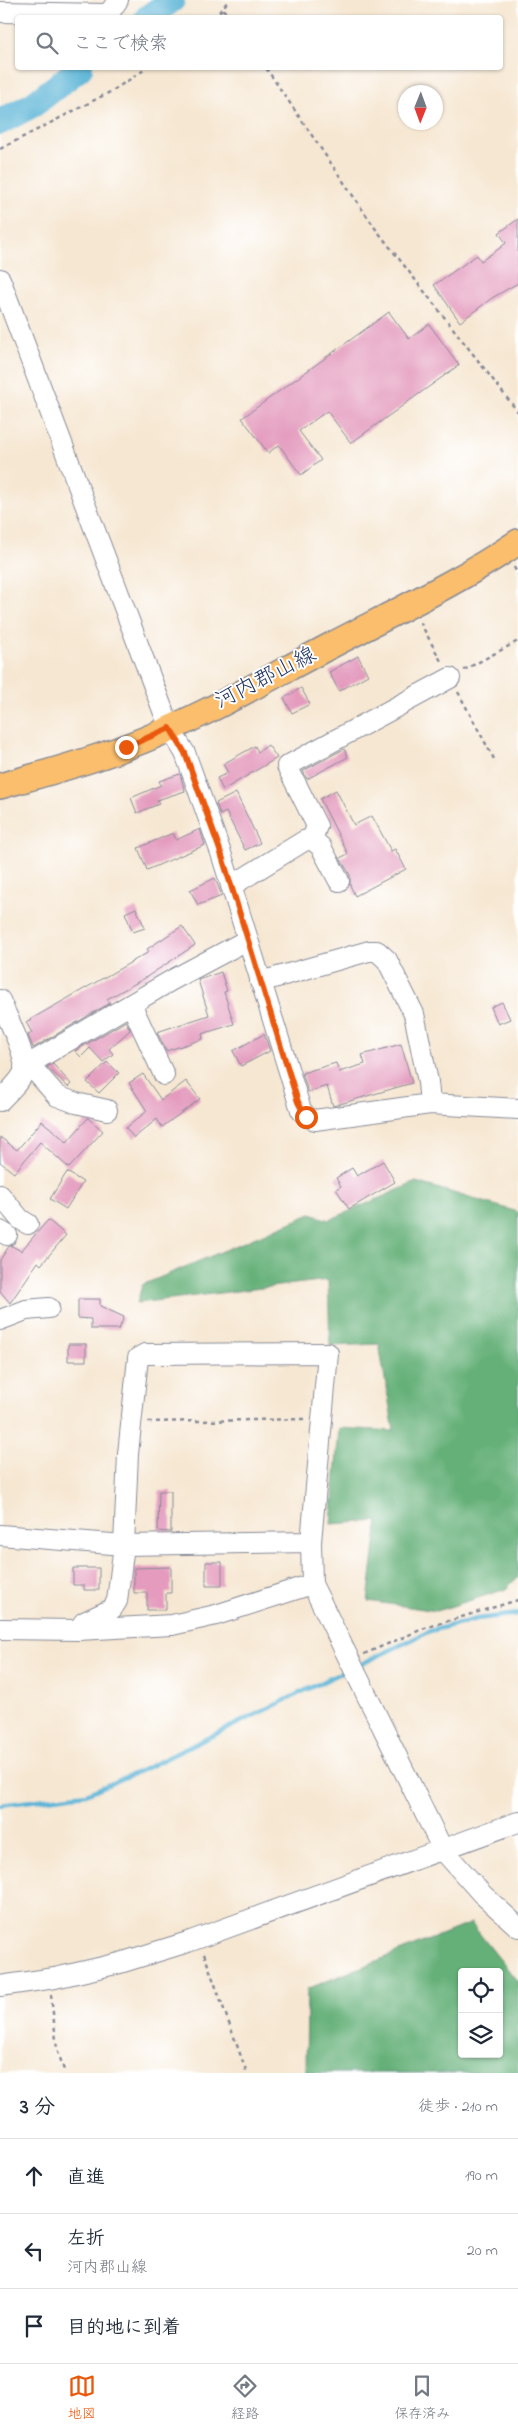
<!DOCTYPE html>
<html lang="ja">
<head>
<meta charset="utf-8">
<style>
	body { margin:0; font-family:"Indie Flower","Klee One",sans-serif; background:#f6f6f7; color:#1f2937 }
	.controls { position:absolute; right:15px; bottom:15px; display:grid; overflow:hidden; border-radius:5px; box-shadow:0 1px 4px #0004 }
	.controls button { width:45px; height:45px; display:grid; place-items:center; padding:0; border:0; border-bottom:1px solid #e0e1e3; background:#fff; color:#1f2937; font:25px sans-serif }
	.compass { position:absolute; left:398px; top:85px; width:45px; height:45px; border-radius:50%; background:#fff; box-shadow:0 1px 4px #0004; rotate:181deg }
	.stop { position:absolute; width:15px; height:15px; margin:-11px; border:4px solid #ea580c; border-radius:50%; background:#fff }
	.stop.end { background:#ea580c; border-color:#fff; box-shadow:0 1px 5px #0008 }
	.list { margin:0; padding:0; list-style:none }
	h2 { display:flex; justify-content:space-between; align-items:center; height:65px; margin:0; padding:0 20px; font-size:21px }
	h2 small { font-size:16px; font-weight:400; color:#747a83 }
	.list li { display:grid; grid-template-columns:32px 1fr auto; gap:15px; align-items:center; box-sizing:border-box; height:75px; padding:0 20px; border-top:1px solid #e0e1e3 }
	.list b { display:block; font-size:19px; white-space:nowrap }
	.list p { margin:0; font-size:16px; white-space:nowrap; color:#747a83 }
	.list em { font-size:16px; font-style:normal; color:#747a83 }
	.icon { flex:none; width:28px; height:28px; fill:none; stroke:currentColor; stroke-width:2; stroke-linecap:round; stroke-linejoin:round }
	.map { position:relative; flex:none; width:518px; height:2073px; overflow:hidden }
	.search { position:absolute; background:#fff; box-shadow:0 1px 4px #0004; left:15px; right:15px; top:15px; height:55px; display:flex; align-items:center; gap:12px; box-sizing:border-box; padding:0 18px; border-radius:5px; color:#747a83; font-size:19px }
	.sheet { height:290px; background:#fff }
	nav { display:flex; justify-content:space-around; align-items:center; box-sizing:border-box; height:70px; border-top:1px solid #e0e1e3; background:#fff; font-size:14px; color:#747a83 }
	nav a { display:grid; justify-items:center; gap:2px }
	nav .on { color:#ea580c }
	.map>svg:first-child { display:block }
	.forest { fill:#65b078; stroke:#40706b; fill-rule:evenodd }
	.lines { fill:none; stroke-linecap:round; stroke-linejoin:round }
	.stream { stroke:#57b2d5; stroke-width:4.5 }
	.river { stroke:#57b2d5; stroke-width:26 }
	.building { fill:#e49bbe }
	.minor-casing { stroke:#888b98; stroke-width:22 }
	.major-casing { stroke:#888b98; stroke-width:28 }
	.path { stroke:#888b98; stroke-width:2.5; stroke-dasharray:4 4; stroke-linecap:butt }
	.minor { stroke:#fff; stroke-width:20 }
	.major { stroke:#fabe6d; stroke-width:25 }
	.route { stroke:#ea580c; stroke-width:6 }
	.labels { text-anchor:middle; dominant-baseline:central; stroke-width:4; stroke-linejoin:round; paint-order:stroke }
	.street-label { font-size:22px; fill:#1b2f5e; stroke:#fff }
</style>
</head>
<body>
<div class="map">
<svg width="518" height="2073" viewBox="0 0 518 2073">
	<rect width="100%" height="100%" fill="#fff"/>
	<filter id="ink" filterUnits="userSpaceOnUse"><feTurbulence type="fractalNoise" baseFrequency=".02" numOctaves="2"/><feDisplacementMap in="SourceGraphic" scale="10" xChannelSelector="R" yChannelSelector="G"/><feConvolveMatrix kernelMatrix="1 2 1 2 8 2 1 2 1" color-interpolation-filters="sRGB"/></filter>
	<filter id="wash" filterUnits="userSpaceOnUse"><feTurbulence type="fractalNoise" baseFrequency=".0096" numOctaves="4" result="noise"/><feDisplacementMap in="SourceGraphic" scale="20" xChannelSelector="R" yChannelSelector="G"/><feGaussianBlur stdDeviation="1.12" result="paint"/><feColorMatrix in="noise" values="0 0 0 0 0 0 0 0 0 0 0 0 0 0 0 0 0 1.4 0 .05"/><feComposite in="paint" operator="in"/></filter>
	<g filter="url(#wash)">
		<rect width="100%" height="100%" fill="#f6e7d2"/>
		<!-- forest -->
		<path class="forest" d="M416,1182L518,1212V1577L506,1589L437,1611L368,1601L378,1521L331,1524L339,1428L394,1431L379,1344L330,1346L328,1280L137,1303L142,1285L311,1214L329,1220Z
			M471,1923L518,1982V2073H306L307,1989ZM462,1972H499V2054H462Z"/>
		<g class="lines">
			<!-- stream -->
			<path class="stream" d="M357,1666L430,1631L477,1619L518,1614
				M0,1805L86,1794L140,1771L347,1670"/>
			<!-- river -->
			<path class="river" d="M147,18L172,0
				M0,122L34,104L80,68"/>
		</g>
		<g id="blocks">
			<!-- building -->
			<path class="building" d="M518,219V283L492,298L460,322L434,285L477,255L481,261L500,248L506,243L499,233Z
				M389,312L409,339L429,324L459,365L351,443L327,411L299,431L321,460L301,475L279,445L268,453L242,418Z
				M358,656L368,675L339,691L329,672Z
				M301,688L310,704L292,713L284,698Z
				M268,745L277,758L223,790L217,778L228,773L223,764L255,746L258,752Z
				M344,749L348,757L307,779L303,771Z
				M180,774L185,791L157,800L159,804L137,813L131,798L161,785L159,781Z
				M336,790L354,825L372,816L391,851L395,849L406,869L355,896L350,885V875L340,858L348,854L320,799Z
				M236,793L260,843L245,850L226,812L220,815L216,803Z
				M200,829L205,845L147,870L138,848L173,833L176,840Z
				M215,878L222,896L198,905L190,890Z
				M136,908L145,928L133,932L125,913Z
				M182,926L195,945L145,978L107,999L110,1003L33,1048L28,1035L32,1033L26,1022L149,952L147,949Z
				M221,972L227,991L224,992L234,1024L202,1034L203,1039L166,1051L157,1032L209,1015L198,980Z
				M502,1002L510,1019L498,1024L491,1007Z
				M126,1021L130,1030L109,1049L113,1054L103,1062L90,1048L81,1057L75,1051Z
				M264,1034L270,1051L241,1066L233,1051Z
				M401,1044L412,1083L333,1106L327,1086L308,1092L302,1073L336,1063L339,1072L365,1064L362,1055Z
				M107,1062L119,1073L99,1093L87,1082Z
				M53,1064L71,1084L68,1087L47,1067Z
				M143,1074L161,1100L186,1081L200,1099L162,1127L157,1119L134,1138L126,1128L147,1111L129,1083Z
				M88,1118L103,1131L69,1168L40,1142L14,1173L0,1162V1137L17,1150L42,1121L67,1142Z
				M383,1161L395,1182L349,1209L336,1189L341,1186L336,1178L352,1168L357,1176Z
				M67,1172L83,1182L66,1209L50,1199Z
				M48,1220L66,1235L41,1265L38,1262L10,1303L0,1291V1260L9,1246H12L21,1251Z
				M78,1299H100V1306L124,1317L119,1329H91V1319L78,1318Z
				M68,1344H86V1361H68Z
				M159,1491H171V1532L158,1531Z
				M206,1562H222V1586H206Z
				M171,1567V1593H166V1610H147V1593H134V1568Z
				M73,1568H99V1590H84V1585H73Z"/>
		</g>
	</g>
	<g filter="url(#ink)">
		<use href="#blocks" fill-opacity="0" stroke="#888b98" stroke-width="1"/>
		<g class="lines">
			<defs>
				<path id="minor" d="M0,12L103,14L110,12L118,0
					M0,279L170,729L185,753L221,853L301,1110L307,1117L315,1120L430,1104L518,1109
					M312,839L317,826L287,766L450,678
					M231,886L304,841L312,839L321,847L339,881
					M260,982L369,951H377L387,960L414,1014L428,1082L430,1104
					M0,1000C6,1016 30,1059 23,1074C18,1084 7,1093 0,1101
					M131,1004L164,1075
					M29,1064L57,1096L76,1103L107,1110
					M24,1067L172,980L247,940
					M0,1195L20,1219L28,1224
					M0,1231L7,1235
					M0,1320L26,1310L49,1308
					M0,1535L124,1545L311,1542
					M0,1629L78,1630L172,1625L216,1615L312,1584
					M78,1630L84,1622L112,1609L117,1601L124,1545L128,1454L138,1358L145,1354L328,1353L311,1542L312,1584L443,1850L482,1894L518,1927
					M0,1986L55,1978L120,1963L188,1942L518,1822"/>
				<path id="major" d="M0,786C43,774 85,763 126,747C197,720 263,681 330,646C393,613 459,582 518,542"/>
			</defs>
			<!-- minor casing -->
			<use href="#minor" class="minor-casing"/>
			<!-- major casing -->
			<use href="#major" class="major-casing"/>
			<!-- path -->
			<path class="path" d="M223,9L230,18
				M214,18L229,0
				M266,68L375,228L518,412
				M0,149L112,91L147,68
				M514,567L518,575
				M420,622L442,663
				M464,670L518,641
				M458,692L494,759
				M148,1422L305,1419
				M364,1654L425,1628L518,1600
				M204,1954L247,2073
				M51,1995L57,2049L65,2073"/>
			<!-- minor -->
			<use href="#minor" class="minor"/>
			<!-- major -->
			<use href="#major" class="major"/>
		</g>
	</g>
	<g class="lines" filter="url(#ink)">
		<!-- route -->
		<path class="route" d="M126,747L170,728L185,753L221,853L298,1102L306,1117"/>
	</g>
	<g class="labels">
		<!-- street labels -->
		<g class="street-label">
			<text transform="translate(266 679) rotate(-27)">河内郡山線</text>
		</g>
	</g>
</svg>
<div class="controls">
<button><svg class="icon" aria-label="locate" viewBox="0 0 24 24"><circle cx="12" cy="12" r="6"/><path d="M12 2v4M12 18v4M2 12h4M18 12h4"/></svg></button>
<button><svg class="icon" aria-label="layers" viewBox="0 0 24 24"><path d="M12 4l9 5-9 5-9-5zM3 14l9 5 9-5"/></svg></button>
</div>
<svg class="compass" viewBox="-18 -18 36 36"><path d="M0-13l5 13h-10z" fill="#e53935"/><path d="M0 13l5-13h-10z" fill="#747a83"/></svg>
<div class="stop" style="left:306px;top:1117px"></div>
<div class="stop end" style="left:126px;top:747px"></div>
<div class="search"><svg class="icon" aria-label="search" viewBox="0 0 24 24"><circle cx="10" cy="10" r="6"/><path d="M15 15l6 6"/></svg>ここで検索</div>
</div>
<section class="sheet">
<h2>3 分<small>徒歩 · 210 m</small></h2>
<ul class="list">
<li><svg class="icon" aria-label="ahead" viewBox="0 0 24 24"><path d="M12 20V5M6 11l6-6 6 6"/></svg><div><b>直進</b></div><em>190 m</em></li>
<li><svg class="icon" aria-label="left" viewBox="0 0 24 24"><path d="M17 20v-9H6M10 6l-5 5 5 5"/></svg><div><b>左折</b><p>河内郡山線</p></div><em>20 m</em></li>
<li><svg class="icon" aria-label="arrive" viewBox="0 0 24 24"><path d="M6 21V4h12l-3 4 3 4H6"/></svg><div><b>目的地に到着</b></div></li>
</ul>
</section>
<nav>
<a class="on"><svg class="icon" aria-label="map" viewBox="0 0 24 24"><path d="M3 6l6-2 6 2 6-2v14l-6 2-6-2-6 2zM9 4v14M15 6v14"/></svg>地図</a>
<a><svg class="icon" aria-label="directions" viewBox="0 0 24 24"><path d="M12 3l9 9-9 9-9-9zM9 14v-3h6M13 9l2 2-2 2"/></svg>経路</a>
<a><svg class="icon" aria-label="saved" viewBox="0 0 24 24"><path d="M7 4h10v16l-5-4-5 4z"/></svg>保存済み</a>
</nav>
</body>
</html>
